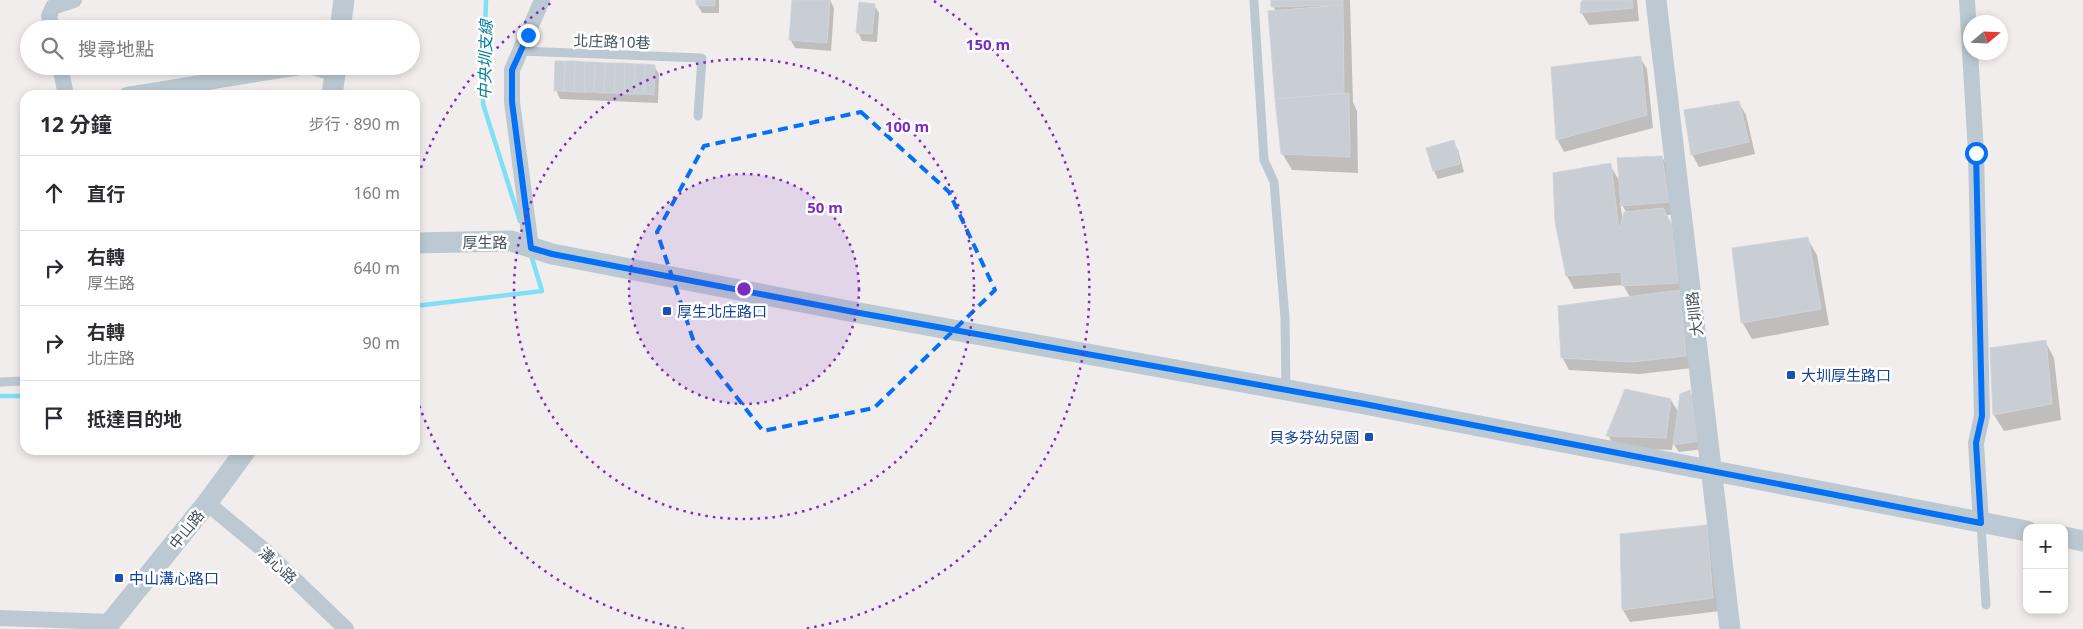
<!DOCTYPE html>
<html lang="zh-TW">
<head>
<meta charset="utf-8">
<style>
	body { margin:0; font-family:"Noto Sans","Noto Sans TC",sans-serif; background:#f2f2f3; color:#2b2b33 }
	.controls { position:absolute; right:15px; bottom:15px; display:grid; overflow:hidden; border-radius:10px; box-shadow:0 2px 8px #0003 }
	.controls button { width:45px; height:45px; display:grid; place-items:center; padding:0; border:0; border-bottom:1px solid #e1e1e2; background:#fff; color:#2b2b33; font:25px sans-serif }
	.compass { position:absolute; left:1963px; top:15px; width:45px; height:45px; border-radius:50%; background:#fff; box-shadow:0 2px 8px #0003; rotate:71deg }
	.stop { position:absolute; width:15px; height:15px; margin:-11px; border:4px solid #0371f5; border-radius:50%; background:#fff }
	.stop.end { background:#0371f5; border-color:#fff; box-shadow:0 1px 5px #0008 }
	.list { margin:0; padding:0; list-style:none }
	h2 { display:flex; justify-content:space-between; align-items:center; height:65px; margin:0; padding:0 20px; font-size:21px }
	h2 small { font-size:16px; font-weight:400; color:#7c7c81 }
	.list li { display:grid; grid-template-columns:32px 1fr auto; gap:15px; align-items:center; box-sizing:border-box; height:75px; padding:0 20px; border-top:1px solid #e1e1e2 }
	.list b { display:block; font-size:19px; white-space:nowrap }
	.list p { margin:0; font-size:16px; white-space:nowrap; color:#7c7c81 }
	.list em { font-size:16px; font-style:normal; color:#7c7c81 }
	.icon { flex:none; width:28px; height:28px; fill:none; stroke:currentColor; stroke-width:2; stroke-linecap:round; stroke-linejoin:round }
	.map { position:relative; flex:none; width:2083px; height:629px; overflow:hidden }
	.search { position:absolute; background:#fff; box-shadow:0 2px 8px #0003; left:20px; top:20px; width:400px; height:55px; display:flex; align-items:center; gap:12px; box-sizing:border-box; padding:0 18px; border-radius:28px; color:#7c7c81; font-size:19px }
	.panel { position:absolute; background:#fff; box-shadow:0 2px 8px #0003; left:20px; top:90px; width:400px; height:365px; border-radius:15px }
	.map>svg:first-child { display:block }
	.shadow { fill:#0003; fill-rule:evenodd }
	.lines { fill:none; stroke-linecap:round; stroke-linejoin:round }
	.stream { stroke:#7edff6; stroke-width:4.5 }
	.building { fill:#c9cdd4; stroke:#d1d4da }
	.service { stroke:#bcc9d2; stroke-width:9 }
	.minor { stroke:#bcc9d2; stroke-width:16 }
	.tertiary { stroke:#bcc9d2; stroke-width:21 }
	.route { stroke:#0371f5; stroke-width:6 }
	.marked { fill:none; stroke:#0371f5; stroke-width:4; stroke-dasharray:10 6; stroke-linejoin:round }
	.ring { fill:none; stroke:#7b2cbf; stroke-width:2.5; stroke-dasharray:2.5 5 }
	.transit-dot { fill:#1a4fb4; stroke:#fff; stroke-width:2 }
	.labels { text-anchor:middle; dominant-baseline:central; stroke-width:5; stroke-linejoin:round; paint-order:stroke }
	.street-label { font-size:15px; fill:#44525e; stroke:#fff }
	.transit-label { font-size:15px; fill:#164399; stroke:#fff; text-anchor:start }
	.water-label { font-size:16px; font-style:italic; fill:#037e9c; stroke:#fff }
	.centre { fill:#7b2cbf; stroke:#fff; stroke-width:2.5 }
	.ring-label { font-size:15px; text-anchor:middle; font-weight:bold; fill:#7b2cbf; stroke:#fff; stroke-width:5; stroke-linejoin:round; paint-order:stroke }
</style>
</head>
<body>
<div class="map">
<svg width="2083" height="629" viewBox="0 0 2083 629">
	<rect width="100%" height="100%" fill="#f1eded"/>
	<!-- shadow -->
	<path class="shadow" d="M698,0H719V13H702L697,4Z
		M793,0H830L834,8L831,51L795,48L790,39Z
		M1272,0H1350L1353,102L1357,111L1358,173L1292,170L1282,153L1270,12L1275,11Z
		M1585,0H1637L1639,21L1589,25L1581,12Z
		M874,5L879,13L877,42L862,41L858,32Z
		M1640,57L1647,69L1653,128L1564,152L1557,139Z
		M654,66L659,74L658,103L560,99L556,90Z
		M1739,103L1746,115L1755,154L1699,167L1692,154Z
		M1453,141L1458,150L1464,172L1438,179L1434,171L1427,149Z
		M1662,157L1669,169L1675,215H1666L1679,239L1692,368L1640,374L1569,370L1562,357L1630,297L1623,285L1574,289L1567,276L1556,222L1610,165L1620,182ZM1620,202L1627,213L1623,222Z
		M1807,238L1817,255L1829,325L1752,339L1742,322Z
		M2045,341L2054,358L2061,420L2004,431L1994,415L1992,349Z
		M1690,392L1694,400L1703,449L1679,452L1673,443L1672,450L1615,448L1608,435L1671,400L1679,413Z
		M1707,527L1714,539L1720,611L1630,622L1623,610Z"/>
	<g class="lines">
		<!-- stream -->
		<path class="stream" d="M486,0L483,104L520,221
			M415,306L542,291L531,255
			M0,396H25"/>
	</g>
	<!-- building -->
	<path class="building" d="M696,0H715V6L696,5Z
		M792,0H830L827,43L789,40Z
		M1271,0H1343V5L1271,7Z
		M1583,0H1632L1633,8L1580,13L1581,2Z
		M859,2L875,4L872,34L856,33Z
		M1343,5L1344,93L1275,99L1268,11Z
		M1641,56L1647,115L1556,140L1551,67Z
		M555,61H565L564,91H554Z
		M565,61H575L574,92L564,91Z
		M575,61L585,62L584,92H574Z
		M585,62H595L594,92H584Z
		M595,62L605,63L604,93L594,92Z
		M605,63H615L614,93H604Z
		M615,63H625L624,94L614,93Z
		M625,63L635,64L634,94H624Z
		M635,64H645L644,94H634Z
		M645,64L655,65L654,95L644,94Z
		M1349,93L1350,157L1281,154L1275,99Z
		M1739,101L1749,142L1691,155L1684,110Z
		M1454,140L1460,164L1433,171L1426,148Z
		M1662,156L1669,202L1621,206L1617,158Z
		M1611,163L1619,230L1624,212L1663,208L1672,225L1678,283L1622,286L1621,272L1566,276L1555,222L1553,173Z
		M1808,237L1821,309L1741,323L1732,248Z
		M1680,290L1686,356L1632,362L1561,358L1558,306Z
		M2046,340L2052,404L1993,415L1990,348Z
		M1625,389L1671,399L1666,438L1606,436Z
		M1690,390L1699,441L1673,445L1680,394Z
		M1707,525L1713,598L1622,610L1620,534Z"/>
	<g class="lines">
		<!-- service -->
		<path class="service" d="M1254,1L1264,160L1274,182L1285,318L1286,390
			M520,51L702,58L698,116
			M0,382L25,381
			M1981,523L1986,605"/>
		<!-- minor -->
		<path class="minor" d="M1967,0L1976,153L1982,416L1976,443L1981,523
			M52,29L49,16L53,7L74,0
			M60,66L66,95
			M310,66L335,74
			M127,95L306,66
			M531,247L512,102V70L542,0
			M207,503L265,551L346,629
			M0,618L111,622"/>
		<!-- tertiary -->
		<path class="tertiary" d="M1656,0L1730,629
			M340,29L344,0
			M332,95L336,66
			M415,243L511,241L552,254L854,312L1359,403L2027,531
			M2064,537L2083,541
			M105,629L207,503L246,450"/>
	</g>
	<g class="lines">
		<!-- route -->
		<path class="route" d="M528,35L512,70V102L531,248L552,254L854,312L1359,403L1981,523L1976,443L1982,416L1976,153"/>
	</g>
	<!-- marked area -->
	<path class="marked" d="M861,112L949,192L995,290L874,408L763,431L694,342L657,232L704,146Z"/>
	<!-- distance rings -->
	<circle cx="744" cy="289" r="115" fill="#7b2cbf" fill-opacity=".12"/>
	<g class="ring">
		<circle cx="744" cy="289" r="115"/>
		<circle cx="744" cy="289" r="230"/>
		<path d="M684 629A345 345 0 0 1 416 396M416 182A345 345 0 0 1 554 1M934 1A345 345 0 0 1 804 629"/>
	</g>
	<!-- markers -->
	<g class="transit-dot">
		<rect x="662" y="306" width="10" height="10" rx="2.5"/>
		<rect x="1786" y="370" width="10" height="10" rx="2.5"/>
		<rect x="1364" y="432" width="10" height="10" rx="2.5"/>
		<rect x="114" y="573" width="10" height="10" rx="2.5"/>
	</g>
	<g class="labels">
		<!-- street labels -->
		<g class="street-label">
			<text transform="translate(612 41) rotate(2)">北庄路10巷</text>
			<text x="485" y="242">厚生路</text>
			<text transform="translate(1694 314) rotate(-97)">大圳路</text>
			<text transform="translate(186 529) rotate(-51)">中山路</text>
			<text transform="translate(278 565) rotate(43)">溝心路</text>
		</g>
		<!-- transit labels -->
		<g class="transit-label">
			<text x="677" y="311">厚生北庄路口</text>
			<text x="1801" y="375">大圳厚生路口</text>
			<text x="1359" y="437" text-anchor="end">貝多芬幼兒園</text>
			<text x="129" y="578">中山溝心路口</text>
		</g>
		<!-- water labels -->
		<g class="water-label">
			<text transform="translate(485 60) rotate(-89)">中央圳支線</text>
		</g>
	</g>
	<circle cx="744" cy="289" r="8" class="centre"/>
	<g class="ring-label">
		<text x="988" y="50">150 m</text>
		<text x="907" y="132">100 m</text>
		<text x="825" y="213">50 m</text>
	</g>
</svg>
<div class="controls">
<button>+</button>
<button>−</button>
</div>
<svg class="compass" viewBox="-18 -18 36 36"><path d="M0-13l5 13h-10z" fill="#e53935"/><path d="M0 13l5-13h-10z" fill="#7c7c81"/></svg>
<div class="stop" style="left:1976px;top:153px"></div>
<div class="stop end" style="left:528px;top:35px"></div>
<div class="search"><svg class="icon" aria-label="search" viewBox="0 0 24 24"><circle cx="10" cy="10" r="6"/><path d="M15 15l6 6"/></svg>搜尋地點</div>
<section class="panel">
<h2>12 分鐘<small>步行 · 890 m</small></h2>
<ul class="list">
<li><svg class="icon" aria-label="ahead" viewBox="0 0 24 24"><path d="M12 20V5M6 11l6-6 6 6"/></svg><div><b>直行</b></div><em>160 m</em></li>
<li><svg class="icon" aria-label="right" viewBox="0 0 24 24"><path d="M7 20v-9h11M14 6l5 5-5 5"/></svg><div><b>右轉</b><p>厚生路</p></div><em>640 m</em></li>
<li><svg class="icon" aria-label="right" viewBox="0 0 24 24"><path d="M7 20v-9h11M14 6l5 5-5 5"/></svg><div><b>右轉</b><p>北庄路</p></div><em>90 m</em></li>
<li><svg class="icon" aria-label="arrive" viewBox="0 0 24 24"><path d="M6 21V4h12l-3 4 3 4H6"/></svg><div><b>抵達目的地</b></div></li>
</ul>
</section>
</div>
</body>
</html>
